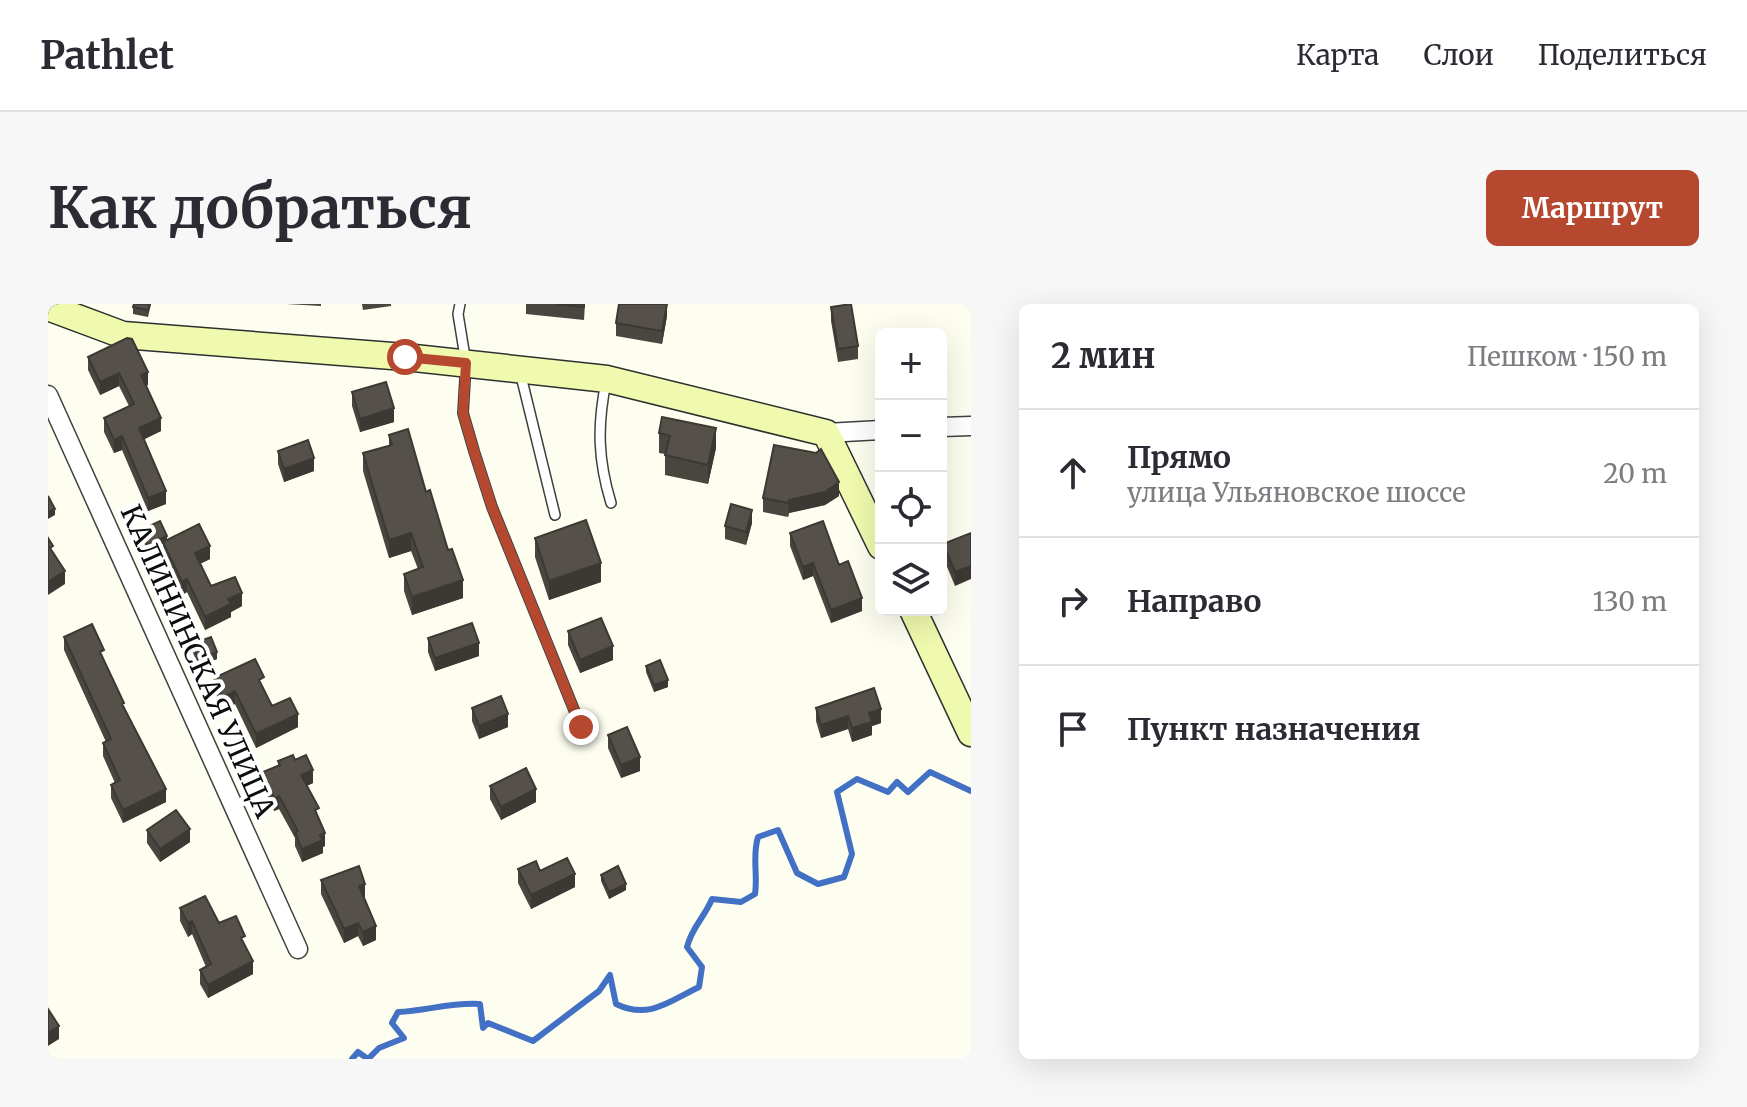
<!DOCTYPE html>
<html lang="ru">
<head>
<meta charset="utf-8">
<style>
	body { margin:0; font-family:Merriweather,serif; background:#f7f7f7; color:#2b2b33 }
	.controls { position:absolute; right:24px; top:24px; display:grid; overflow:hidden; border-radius:12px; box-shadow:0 8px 32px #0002 }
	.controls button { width:72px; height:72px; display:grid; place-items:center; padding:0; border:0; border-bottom:2px solid #e1e1e2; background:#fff; color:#2b2b33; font:40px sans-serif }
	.stop { position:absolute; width:24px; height:24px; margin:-18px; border:6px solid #b5482e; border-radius:50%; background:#fff }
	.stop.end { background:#b5482e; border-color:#fff; box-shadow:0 2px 8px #0008 }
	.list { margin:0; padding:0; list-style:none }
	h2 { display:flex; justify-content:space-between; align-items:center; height:104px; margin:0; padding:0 32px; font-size:34px }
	h2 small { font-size:26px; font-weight:400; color:#7c7c81 }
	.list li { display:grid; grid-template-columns:52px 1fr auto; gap:24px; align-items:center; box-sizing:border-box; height:128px; padding:0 32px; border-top:2px solid #e1e1e2 }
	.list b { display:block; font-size:30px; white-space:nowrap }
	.list p { margin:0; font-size:26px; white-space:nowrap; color:#7c7c81 }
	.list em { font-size:26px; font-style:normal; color:#7c7c81 }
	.icon { flex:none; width:44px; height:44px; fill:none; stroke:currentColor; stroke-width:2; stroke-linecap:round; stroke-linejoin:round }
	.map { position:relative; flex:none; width:923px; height:755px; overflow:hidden; border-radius:12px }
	header { display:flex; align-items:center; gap:48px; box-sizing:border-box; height:112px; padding:0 40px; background:#fff; border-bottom:2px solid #e1e1e2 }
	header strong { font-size:38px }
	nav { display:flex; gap:44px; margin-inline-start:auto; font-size:28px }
	.intro { display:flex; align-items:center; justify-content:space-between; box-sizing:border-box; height:192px; padding:0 48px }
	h1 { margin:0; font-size:56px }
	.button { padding:20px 36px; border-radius:12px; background:#b5482e; color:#fff; font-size:28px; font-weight:700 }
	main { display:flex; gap:48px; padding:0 48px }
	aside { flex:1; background:#fff; border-radius:12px; box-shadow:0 8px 32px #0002 }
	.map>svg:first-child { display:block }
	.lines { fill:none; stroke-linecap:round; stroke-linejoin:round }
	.stream { stroke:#4270c5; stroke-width:6 }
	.lane-casing { stroke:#404040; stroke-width:12 }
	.street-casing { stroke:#404040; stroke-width:21 }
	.secondary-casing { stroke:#2f2f2f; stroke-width:29 }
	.lane { stroke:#fff; stroke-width:9 }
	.street { stroke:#fff; stroke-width:18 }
	.secondary { stroke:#f0faae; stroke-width:26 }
	.wall { fill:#494640 }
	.shaded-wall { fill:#3c3934 }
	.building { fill:#55514a; stroke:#3c3934; stroke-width:2 }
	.route { stroke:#b5482e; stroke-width:10 }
	.labels { text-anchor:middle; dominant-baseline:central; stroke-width:8; stroke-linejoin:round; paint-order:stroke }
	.street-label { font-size:28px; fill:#0d0d0d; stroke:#fff }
</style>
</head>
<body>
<header>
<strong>Pathlet</strong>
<nav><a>Карта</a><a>Слои</a><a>Поделиться</a></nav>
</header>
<div class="intro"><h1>Как добраться</h1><a class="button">Маршрут</a></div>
<main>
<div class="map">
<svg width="923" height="755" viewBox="0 0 923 755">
	<rect width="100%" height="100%" fill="#fdfeef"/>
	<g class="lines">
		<!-- stream -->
		<path class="stream" d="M304,755L310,748L320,755L331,744L356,734L344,719L350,708C378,707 403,698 432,700L435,724L440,719L485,737L551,687L562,671L568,700C601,716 622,697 651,683L654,663L639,643C644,623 656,614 664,595L693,598L707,590C710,571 704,552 710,533L730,526L749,569L770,580L796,573L804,550L789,488L809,475L840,488L849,478L860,488L882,468L923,487"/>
		<defs>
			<path id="lane" d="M412,0L410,10L418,59L415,109L426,147L444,203L533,423
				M472,68L507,211
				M558,78C549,122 550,156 563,199"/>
			<path id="street" d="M0,91L250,645
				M893,123L923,122
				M778,129L833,126"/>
			<path id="secondary" d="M0,3L75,31L357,53L559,75L778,129L833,242
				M865,306L923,429"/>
		</defs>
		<!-- lane casing -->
		<use href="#lane" class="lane-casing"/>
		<!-- street casing -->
		<use href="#street" class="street-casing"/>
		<!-- secondary casing -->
		<use href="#secondary" class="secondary-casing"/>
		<!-- lane -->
		<use href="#lane" class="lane"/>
		<!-- street -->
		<use href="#street" class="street"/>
		<!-- secondary -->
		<use href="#secondary" class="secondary"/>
	</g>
	<!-- wall -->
	<path class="wall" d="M103,0L100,13L85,10V3Z
		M238,0H273V2Z
		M314,0H343V2L315,6Z
		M478,0H537L536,16L478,10Z
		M783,3L810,42V55L790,58L783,17Z
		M619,12L614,40L568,32V19Z
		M40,53L100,81L98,82L113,127L96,135L118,200L100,207L74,146L66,149L56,128V114L81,102L71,82L52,91L40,66Z
		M304,88L346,118L312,128L304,102Z
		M611,129L668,144L660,180L617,171V150L611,149Z
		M341,131L378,188L415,294L364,311L356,287V270L370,265L363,247L341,254L315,167V149L341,142Z
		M230,147L266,167L236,178L230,160Z
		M791,192L777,201L741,209L740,213L715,208V194Z
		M704,219L698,241L677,235V222Z
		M93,226L119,236L162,255L152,260L163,282L194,302L183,308V313L157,326L139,288L134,291L115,251V240L100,247L93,233Z
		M742,229L791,261L814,307L783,319L765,272L755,276L742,242Z
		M923,229L907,282L895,253V240Z
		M487,234L553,278L501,296L487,253Z
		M520,327L565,356L532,369L520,341Z
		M16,333L56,356L76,404L118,498L75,519L63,494V481L67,479L55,452V439L58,438L16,346Z
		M380,334L431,352L387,367L380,348Z
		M144,340L169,355L151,362L144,347Z
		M598,362L620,383L606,388L598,368Z
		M166,374L216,385L224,402L250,423L208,444L187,400L175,406L166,387Z
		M424,404L460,423L431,435L424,417Z
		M768,404L833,419L824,422V431L804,438L800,425L773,434L768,417Z
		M560,431L592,467L573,474L560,444Z
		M247,456L265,479L259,482L271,515L277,542L275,543V549L254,558L247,542V534L231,505L226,507L215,482V468L230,462V457Z
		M442,482L488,498L453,516L442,495Z
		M99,526L142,538L112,558L99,539Z
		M470,565L492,567L527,583L483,605L470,579Z
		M553,571L578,586L561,595L553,577Z
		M273,576L317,593L316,594L328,636L315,642L310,632L296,639L273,590Z
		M132,604L171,619L197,641L205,670L160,694L152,680V666L158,663L144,630L140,633L132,617Z"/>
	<!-- shaded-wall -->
	<path class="shaded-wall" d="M619,0V12L614,40V27Z
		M100,68V81L93,84V71Z
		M71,69V82L52,91V78Z
		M346,104V118L312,128V115Z
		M113,114V127L91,138V124Z
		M668,124V144L660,180V161Z
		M74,132V146L66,149V136Z
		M266,154V167L236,178V165Z
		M896,166V179L893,180V167Z
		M791,178V192L777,201L741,209L740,213L741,196Z
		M118,187V200L100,207V194Z
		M7,205V211L0,215V208Z
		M704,206V219L698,241V228Z
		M363,229V247L341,254V236Z
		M119,232V238H115V240L100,247V241Z
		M162,242V255L147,262V249Z
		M553,259V278L501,296V277Z
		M765,259V272L755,276V263Z
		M923,262V275L907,282V268Z
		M17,267V280L0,291V278Z
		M139,275V288L134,291V278Z
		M415,276V294L364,311V293Z
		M194,289V302L183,308V313L157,326V313L180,295Z
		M814,294V307L783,319V306Z
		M431,339V352L387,367V354Z
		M565,342V356L532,369V356Z
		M169,348V355L151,362V356Z
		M620,376V383L606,388V381Z
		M187,387V400L175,406V393Z
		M833,405V419L824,422V431L804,438V424L821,409Z
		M250,410V423L208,444V430Z
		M460,410V423L431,435V422Z
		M800,412V425L773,434V421Z
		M592,453V467L573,474V461Z
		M265,466V479L253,484V471Z
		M118,485V498L75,519V506Z
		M488,485V498L453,516V503Z
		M231,492V505L226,507V494Z
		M142,525V538L112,558V545Z
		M277,529V542L275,543V549L254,558V545Z
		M527,570V583L483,605V591Z
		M317,580V593L311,596V582Z
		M578,580V586L561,595V588Z
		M144,617V630L140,633V619Z
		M310,619V632L296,639V625Z
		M328,622V636L315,642V628Z
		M205,657V670L160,694V681Z
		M11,722V735L0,742V729Z"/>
	<!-- building -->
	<path class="building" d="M86,0H102L100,6L85,3Z
		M509,0H536V3Z
		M571,0H619L614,27L568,19Z
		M803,0L810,42L790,45L783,3Z
		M79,34L84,35L100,68L93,71L113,114L91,124L118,187L100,194L74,132L66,136L56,114L86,100L71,69L52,78L40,53Z
		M338,78L346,104L312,115L304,88Z
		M614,113L668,124L660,161L617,151L622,132L611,129Z
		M360,125L378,188L382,186L400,246L404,245L415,276L364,293L356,270L375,263L363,229L341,236L315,149L344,141L341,131Z
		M260,136L266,154L236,165L230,147Z
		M726,141L768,149L773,145L791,178L777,188L741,196L740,199L715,194Z
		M0,192L7,205L0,208Z
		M683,200L704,206L698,228L677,222Z
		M538,216L553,259L501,277L487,234Z
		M112,217L119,232L100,241L93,226Z
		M775,217L791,261L800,257L814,294L783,306L765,259L755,263L742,229Z
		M151,220L162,242L147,249L163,282L187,273L194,289L180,295L183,300L157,313L139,275L134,278L115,238Z
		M923,229V262L907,268L895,240Z
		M0,234L5,242L2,244L17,267L0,278Z
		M553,314L565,342L532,356L520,327Z
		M424,319L431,339L387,354L380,334Z
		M44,320L56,346L52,348L76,399L74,400L118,485L75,506L63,481L72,476L55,439L63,435L16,333Z
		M163,333L169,348L151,356L144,340Z
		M207,355L216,373L211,376L224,402L242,394L250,410L208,430L187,387L175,393L166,374Z
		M612,356L620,376L606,381L598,362Z
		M826,384L833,405L821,409L824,418L804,424L800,412L773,421L768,404Z
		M453,392L460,410L431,422L424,404Z
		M579,423L592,453L573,461L560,431Z
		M245,451L247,456L258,451L265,466L253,471L271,504L267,506L277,529L272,531L275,536L254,545L247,529L250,527L231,492L226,494L215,468L232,461L230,457Z
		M478,464L488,485L453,503L442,482Z
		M128,506L142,525L112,545L99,526Z
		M519,554L527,570L483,591L470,565L488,557L492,567Z
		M311,562L317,580L311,582L328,622L315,628L310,619L296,625L273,576Z
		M570,562L578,580L561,588L553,571Z
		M157,592L171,619L188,612L197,632L193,634L205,657L160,681L152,666L163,660L144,617L140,619L132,604Z
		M0,705L11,722L0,729Z"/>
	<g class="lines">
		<!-- route -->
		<path class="route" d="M357,53L418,59L415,109L426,147L444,203L533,423"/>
	</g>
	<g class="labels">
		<!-- street labels -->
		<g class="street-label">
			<text transform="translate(150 357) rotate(66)">КАЛИНИНСКАЯ УЛИЦА</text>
		</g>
	</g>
</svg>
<div class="controls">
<button>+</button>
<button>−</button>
<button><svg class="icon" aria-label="locate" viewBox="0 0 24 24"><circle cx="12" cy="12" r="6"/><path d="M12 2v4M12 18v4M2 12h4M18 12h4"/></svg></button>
<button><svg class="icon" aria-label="layers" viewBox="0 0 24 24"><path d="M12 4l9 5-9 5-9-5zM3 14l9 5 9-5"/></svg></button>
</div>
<div class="stop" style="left:357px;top:53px"></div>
<div class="stop end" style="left:533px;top:423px"></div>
</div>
<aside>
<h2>2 мин<small>Пешком · 150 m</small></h2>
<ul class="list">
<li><svg class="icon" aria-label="ahead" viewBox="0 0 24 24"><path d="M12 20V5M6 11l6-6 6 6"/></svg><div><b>Прямо</b><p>улица Ульяновское шоссе</p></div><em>20 m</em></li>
<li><svg class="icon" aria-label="right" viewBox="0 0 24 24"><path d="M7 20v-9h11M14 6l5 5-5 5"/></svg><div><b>Направо</b></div><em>130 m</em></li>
<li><svg class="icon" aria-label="arrive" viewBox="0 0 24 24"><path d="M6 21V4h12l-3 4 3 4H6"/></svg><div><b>Пункт назначения</b></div></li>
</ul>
</aside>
</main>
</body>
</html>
